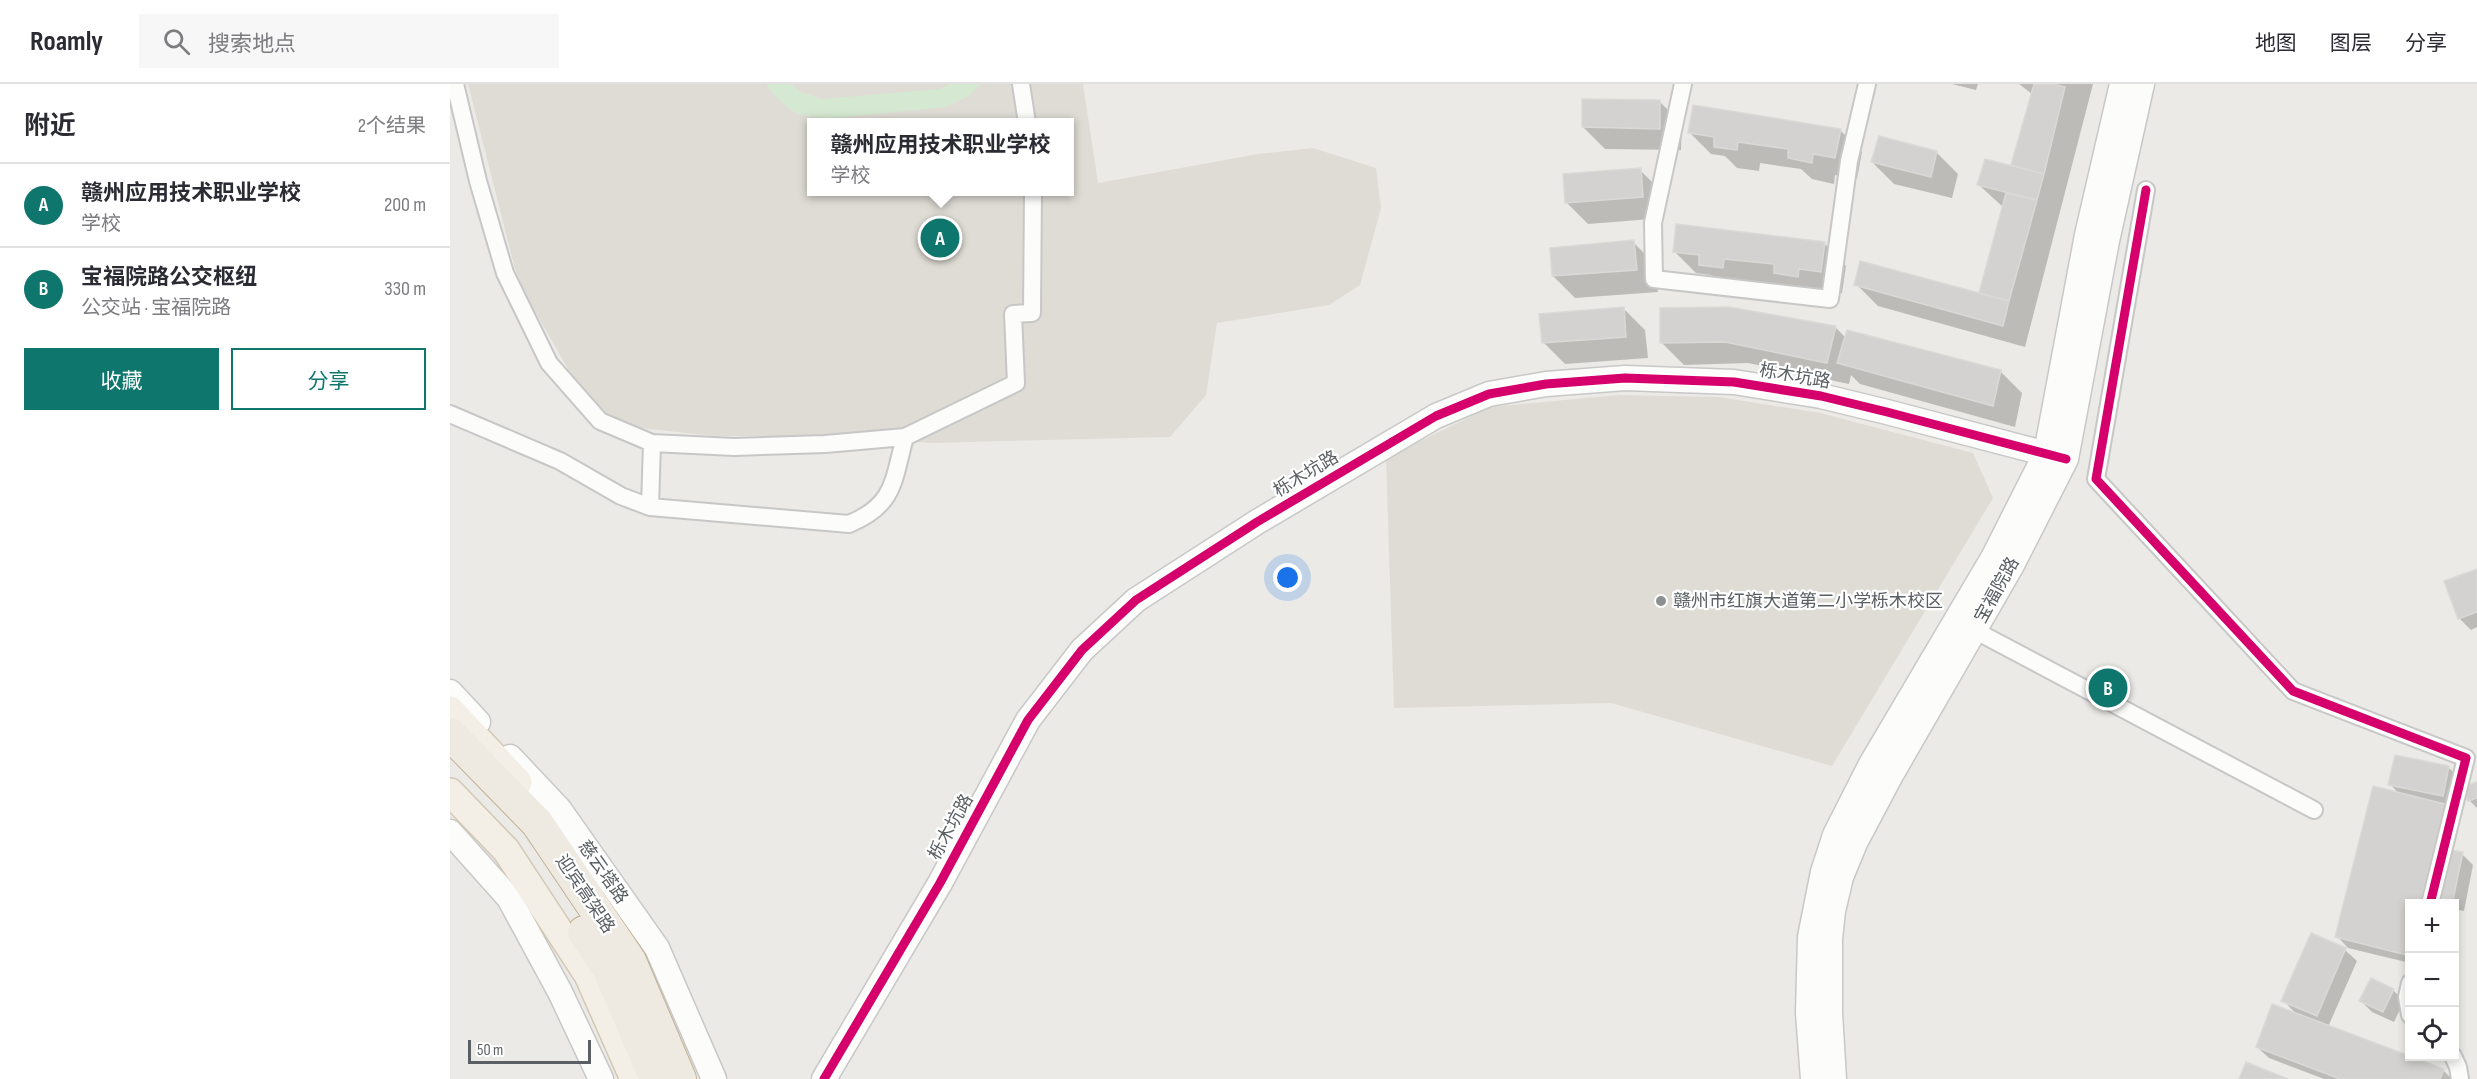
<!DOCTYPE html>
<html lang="zh">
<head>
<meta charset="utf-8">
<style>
	body { margin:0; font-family:"Sofia Sans Condensed","Noto Sans SC",sans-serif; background:#f7f7f7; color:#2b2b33 }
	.controls { position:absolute; right:18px; bottom:18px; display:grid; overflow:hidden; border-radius:0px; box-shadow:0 3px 9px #0003 }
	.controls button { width:54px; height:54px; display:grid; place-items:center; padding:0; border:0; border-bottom:2px solid #e1e1e2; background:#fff; color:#2b2b33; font:30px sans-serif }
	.scale { position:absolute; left:18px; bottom:15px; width:123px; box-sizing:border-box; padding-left:6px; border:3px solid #5b6064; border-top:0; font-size:16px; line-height:21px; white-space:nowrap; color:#5b6064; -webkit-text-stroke:4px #fff; paint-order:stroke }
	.you { position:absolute; left:838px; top:494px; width:21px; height:21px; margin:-15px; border:4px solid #fff; border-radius:50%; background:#1a73e8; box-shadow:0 0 0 9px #1a73e833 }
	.badge { display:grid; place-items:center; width:39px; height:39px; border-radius:50%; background:#0f766e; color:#fff; font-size:20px; font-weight:700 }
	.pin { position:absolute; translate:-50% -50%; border:3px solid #fff; box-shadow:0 2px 6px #0006 }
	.popup { position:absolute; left:357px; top:34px; width:267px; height:78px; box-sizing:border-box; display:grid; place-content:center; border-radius:0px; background:#fff; filter:drop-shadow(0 2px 4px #0005); font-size:20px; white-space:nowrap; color:#7c7c81 }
	.popup b { font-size:22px; color:#2b2b33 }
	.popup::after { content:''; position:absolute; left:50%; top:100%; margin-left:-12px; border:12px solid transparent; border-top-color:#fff }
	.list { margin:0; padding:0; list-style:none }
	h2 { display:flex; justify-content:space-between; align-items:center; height:78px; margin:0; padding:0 24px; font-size:26px }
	h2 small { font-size:20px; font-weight:400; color:#7c7c81 }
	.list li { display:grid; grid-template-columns:39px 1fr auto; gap:18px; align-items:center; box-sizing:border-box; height:84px; padding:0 24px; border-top:2px solid #e1e1e2 }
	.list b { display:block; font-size:22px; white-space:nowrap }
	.list p { margin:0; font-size:20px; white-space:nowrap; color:#7c7c81 }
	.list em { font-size:20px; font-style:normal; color:#7c7c81 }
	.actions { display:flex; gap:12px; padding:18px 24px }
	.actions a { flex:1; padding:14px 0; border:2px solid #0f766e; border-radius:0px; text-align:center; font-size:21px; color:#0f766e }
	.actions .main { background:#0f766e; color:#fff }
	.icon { flex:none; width:33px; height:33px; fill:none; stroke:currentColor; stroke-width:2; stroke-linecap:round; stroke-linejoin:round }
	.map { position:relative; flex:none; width:2027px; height:995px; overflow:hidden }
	header { display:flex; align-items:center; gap:36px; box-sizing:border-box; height:84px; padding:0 30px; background:#fff; border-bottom:2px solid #e1e1e2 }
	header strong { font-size:28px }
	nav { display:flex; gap:33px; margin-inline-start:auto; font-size:21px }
	.search { width:420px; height:54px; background:#f7f7f7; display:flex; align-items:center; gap:15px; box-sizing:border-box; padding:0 21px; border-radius:0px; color:#7c7c81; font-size:22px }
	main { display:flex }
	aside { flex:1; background:#fff }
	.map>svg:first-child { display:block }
	.education { fill:#dfdcd5; fill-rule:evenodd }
	.green { fill:#d5e8d1 }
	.shadow { fill:#0003 }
	.building { fill:#d3d2d0; stroke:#dad9d6; stroke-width:1.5 }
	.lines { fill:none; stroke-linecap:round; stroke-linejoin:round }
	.street-casing { stroke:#c7c7c7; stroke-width:20 }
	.secondary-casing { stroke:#c8c8c8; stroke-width:27 }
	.primary-casing { stroke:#d4c8b3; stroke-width:30 }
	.highway-casing { stroke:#c3b093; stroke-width:34 }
	.street { stroke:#fcfcfb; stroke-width:16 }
	.secondary { stroke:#fcfcfb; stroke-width:24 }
	.primary { stroke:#f3efe7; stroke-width:27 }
	.highway { stroke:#efeae1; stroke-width:32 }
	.cycleway-casing { stroke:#fff; stroke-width:13 }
	.cycleway { stroke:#d6006c; stroke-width:9 }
	.poi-dot { fill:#8d9092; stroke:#fff; stroke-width:2 }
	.labels { text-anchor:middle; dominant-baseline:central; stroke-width:4.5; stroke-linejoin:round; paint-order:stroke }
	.street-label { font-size:18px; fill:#5b6064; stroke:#fff }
	.poi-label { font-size:18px; fill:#5b6064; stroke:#fff; text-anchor:start }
</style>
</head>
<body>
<header>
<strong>Roamly</strong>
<div class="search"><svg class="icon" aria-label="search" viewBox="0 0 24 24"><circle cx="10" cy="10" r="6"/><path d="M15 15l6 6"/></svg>搜索地点</div>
<nav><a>地图</a><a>图层</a><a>分享</a></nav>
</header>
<main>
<aside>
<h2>附近<small>2个结果</small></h2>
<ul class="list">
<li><span class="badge">A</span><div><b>赣州应用技术职业学校</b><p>学校</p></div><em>200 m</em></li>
<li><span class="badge">B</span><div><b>宝福院路公交枢纽</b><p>公交站 · 宝福院路</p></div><em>330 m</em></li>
</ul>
<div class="actions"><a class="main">收藏</a><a>分享</a></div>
</aside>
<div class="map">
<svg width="2027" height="995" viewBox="0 0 2027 995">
	<rect width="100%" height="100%" fill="#ebeae6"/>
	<!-- education -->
	<path class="education" d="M18,0H633L648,99L808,70L863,64L926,84L931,124L910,201L879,221L767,239L756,311L720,353L481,359L386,352H264L190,344L152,328L129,304L79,217L65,185ZM361,39H619V108H361Z
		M1168,311L1269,313L1370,329L1523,369L1543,414L1382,682L1161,619L944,624L936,374L1040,323Z"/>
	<!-- green -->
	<path class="green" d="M316,0H340L351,8L372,15L489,5L500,0H530L519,12L496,23L374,35L350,31L339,25L321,8Z"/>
	<!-- shadow -->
	<path class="shadow" d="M1502,0H1528L1526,6Z
		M1569,0H1643L1575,263L1428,222L1406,200L1531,210L1554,124L1529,101L1562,83L1582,10Z
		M1210,18L1232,40L1231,66L1155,65L1133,43Z
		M1390,46L1412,68L1407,95L1385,91L1384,100L1362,95L1351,85L1310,79L1309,87L1287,84L1275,72L1261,70L1239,48Z
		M1486,68L1508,90L1502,114L1444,100L1422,78Z
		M1190,86L1212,108L1214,134L1138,140L1116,118Z
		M1183,158L1205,180L1208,208L1125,214L1103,192Z
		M1375,160L1396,182L1392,209L1371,206L1347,211L1337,201L1295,196L1294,205L1272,202L1261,191L1246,189L1224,167Z
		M1173,224L1195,246L1198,274L1115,280L1093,258Z
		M1385,243L1396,254L1550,287L1572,309L1565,343L1410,300L1401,291L1399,300L1298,279L1234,281L1212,259Z
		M2027,487V543L2021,546L2009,534Z
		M1999,684L2010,695L2004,723L1993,720L2005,733L1984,820H1960V879L1898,864L1887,852L1950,711L1940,700Z
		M2027,700V724L2019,716Z
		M2012,770L2023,781L2014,827L2004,825V820H1998L1991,813Z
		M1861,851L1895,866L1907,877L1878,943L1993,986L2002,995H1874L1819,974L1807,963L1848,932L1833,916Z
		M1943,906L1954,917L1944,938L1922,928L1911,917Z"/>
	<!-- building -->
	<path class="building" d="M1584,0H1603L1615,3L1594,90L1561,81Z
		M1132,15L1210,16V45L1132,43Z
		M1243,21L1391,45L1385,74L1363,70L1362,79L1338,74V65L1288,58L1287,66L1264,63V53L1238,49Z
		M1429,52L1487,67L1481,93L1421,78Z
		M1535,75L1594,90L1587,116L1527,101Z
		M1191,84L1193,113L1115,119L1113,90Z
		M1556,109L1587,116L1559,217L1529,209Z
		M1226,140L1375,158L1371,188L1349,185L1348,193L1324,189V180L1274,175L1273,184L1249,181V171L1223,168Z
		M1184,156L1187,186L1102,192L1100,164Z
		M1410,177L1559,217L1553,242L1404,201Z
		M1174,223L1176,253L1092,259L1089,230Z
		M1279,223L1386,242L1377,279L1275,258L1210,259V224Z
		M1397,246L1551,286L1543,322L1387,279Z
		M2027,485V528L2008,535L1994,497Z
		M1945,671L1999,682L1993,712L1938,701Z
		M2027,698V714L2018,717L2013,703Z
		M1923,702L1995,720L1970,820H1960V861L1957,871L1885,853Z
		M1999,766L2013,768L2003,816L1990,814Z
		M1861,849L1896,864L1867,932L1831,917Z
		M1921,894L1944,905L1933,928L1909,917Z
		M1822,920L1994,985L1990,995H1890L1806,963Z
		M1796,978L1838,995H1789Z"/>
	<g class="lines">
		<defs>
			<path id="street" d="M5,0L28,97L55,189L99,279L150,337L202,359L284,363L375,360L455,353
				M571,0L577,39
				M1233,0L1203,139L1204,195L1380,215L1399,77L1417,0
				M1696,106L1646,395L1843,607L2016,674L1980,820
				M0,330L110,377L171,412L200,423L399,440C445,421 443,397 455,353L566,299L563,230L582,229L583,108
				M200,423L202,359
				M1524,546L1864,726
				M1960,899L1957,913L1960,931
				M2003,972L2008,983L2010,995"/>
			<path id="secondary" d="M0,608L28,638
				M60,673L109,725L207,864L264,995
				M0,748L59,814L110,908L151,995
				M374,995L490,799L578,636L632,566L686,516L807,438L986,332L1039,310L1096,300L1175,294L1284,298L1371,312L1437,328L1616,375
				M1363,995L1358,929L1360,853L1373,788L1385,751L1421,680L1544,472L1596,369L1637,151L1672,0
				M1384,995L1380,929V855L1383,827L1391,793L1405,759L1441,691L1562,481L1616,375L1657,157L1692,0"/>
			<path id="primary" d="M0,626L68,698
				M0,708L56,766L138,891L184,995"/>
			<path id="highway" d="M0,650L87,739L180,877L230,995
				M134,848L158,884L206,995"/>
		</defs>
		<!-- street casing -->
		<use href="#street" class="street-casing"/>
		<!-- secondary casing -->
		<use href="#secondary" class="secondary-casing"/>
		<!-- primary casing -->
		<use href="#primary" class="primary-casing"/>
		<!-- highway casing -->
		<use href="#highway" class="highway-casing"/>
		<!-- street -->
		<use href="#street" class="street"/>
		<!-- secondary -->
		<use href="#secondary" class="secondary"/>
		<!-- primary -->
		<use href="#primary" class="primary"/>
		<!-- highway -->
		<use href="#highway" class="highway"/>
		<defs>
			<path id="cycleway" d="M1696,106L1646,395L1843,607L2016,674L1980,820
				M374,995L490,799L578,636L632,566L686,516L807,438L986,332L1039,310L1096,300L1175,294L1284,298L1371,312L1437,328L1616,375"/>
		</defs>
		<!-- cycleway casing -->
		<use href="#cycleway" class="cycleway-casing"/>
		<!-- cycleway -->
		<use href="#cycleway" class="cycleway"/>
	</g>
	<!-- markers -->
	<circle class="poi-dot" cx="1211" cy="517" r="6"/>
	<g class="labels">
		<!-- street labels -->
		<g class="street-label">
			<text transform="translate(1345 292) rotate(10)">栎木坑路</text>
			<text transform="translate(856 390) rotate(-31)">栎木坑路</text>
			<text transform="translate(1547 506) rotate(-61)">宝福院路</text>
			<text transform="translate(501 743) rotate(-61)">栎木坑路</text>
			<text transform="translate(153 788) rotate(55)">慈云塔路</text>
			<text transform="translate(135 810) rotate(56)">迎宾高架路</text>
		</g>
		<!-- poi labels -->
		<g class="poi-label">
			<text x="1223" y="517">赣州市红旗大道第二小学栎木校区</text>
		</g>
	</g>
</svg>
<div class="controls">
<button>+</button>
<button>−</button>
<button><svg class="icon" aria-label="locate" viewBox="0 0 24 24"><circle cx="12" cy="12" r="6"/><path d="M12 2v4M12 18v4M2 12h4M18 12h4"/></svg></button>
</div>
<div class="scale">50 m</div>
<div class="you"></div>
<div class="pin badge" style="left:490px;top:154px">A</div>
<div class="popup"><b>赣州应用技术职业学校</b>学校</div>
<div class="pin badge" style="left:1658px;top:604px">B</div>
</div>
</main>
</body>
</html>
